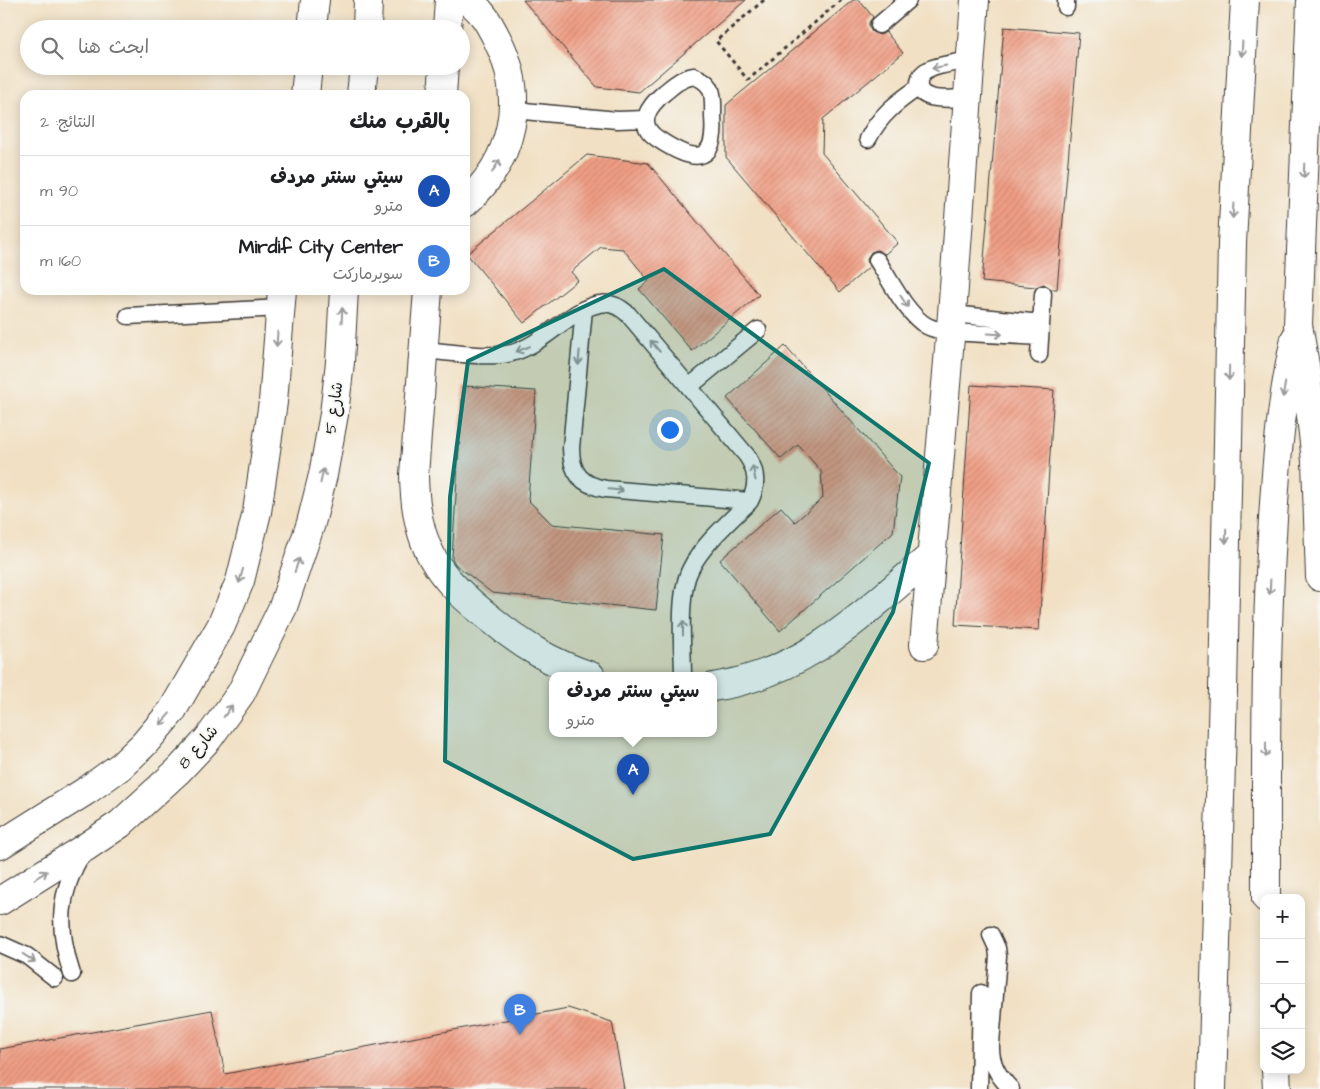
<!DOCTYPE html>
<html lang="ar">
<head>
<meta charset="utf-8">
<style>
	body { margin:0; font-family:"Architects Daughter","Playpen Sans Arabic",sans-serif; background:#f6f6f6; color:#202124; direction:rtl }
	.controls { position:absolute; right:15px; bottom:15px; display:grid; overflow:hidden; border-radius:10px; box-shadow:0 2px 12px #0003 }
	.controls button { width:45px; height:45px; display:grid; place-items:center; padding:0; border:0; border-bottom:1px solid #e0e0e0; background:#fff; color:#202124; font:25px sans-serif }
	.you { position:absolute; left:669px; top:429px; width:18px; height:18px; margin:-12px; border:4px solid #fff; border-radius:50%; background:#1a73e8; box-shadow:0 0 0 8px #1a73e833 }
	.badge { display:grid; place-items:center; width:32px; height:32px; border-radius:50%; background:#b5179e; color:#fff; font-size:16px; font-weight:700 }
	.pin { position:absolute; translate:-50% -41px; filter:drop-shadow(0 1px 2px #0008) }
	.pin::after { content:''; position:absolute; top:26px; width:18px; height:15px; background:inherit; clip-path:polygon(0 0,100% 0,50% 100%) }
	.popup { position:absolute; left:549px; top:672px; width:168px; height:65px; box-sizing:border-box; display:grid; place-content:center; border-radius:10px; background:#fff; filter:drop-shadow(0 1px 4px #0005); font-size:16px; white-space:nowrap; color:#757577 }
	.popup b { font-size:19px; color:#202124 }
	.popup::after { content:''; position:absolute; left:50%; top:100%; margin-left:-10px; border:10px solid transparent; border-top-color:#fff }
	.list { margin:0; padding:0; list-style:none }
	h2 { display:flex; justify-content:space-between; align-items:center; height:65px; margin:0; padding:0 20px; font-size:21px }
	h2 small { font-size:16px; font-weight:400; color:#757577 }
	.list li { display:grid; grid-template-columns:32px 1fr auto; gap:15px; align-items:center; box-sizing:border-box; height:70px; padding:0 20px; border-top:1px solid #e0e0e0 }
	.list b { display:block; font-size:19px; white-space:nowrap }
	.list p { margin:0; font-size:16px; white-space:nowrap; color:#757577 }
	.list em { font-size:16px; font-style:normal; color:#757577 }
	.icon { flex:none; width:28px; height:28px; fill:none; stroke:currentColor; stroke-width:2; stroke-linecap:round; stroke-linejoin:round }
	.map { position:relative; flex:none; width:1320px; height:1089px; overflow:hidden; direction:ltr }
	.search { position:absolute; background:#fff; box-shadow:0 2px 12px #0003; left:20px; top:20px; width:450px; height:55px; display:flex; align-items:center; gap:12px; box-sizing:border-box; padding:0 18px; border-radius:28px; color:#757577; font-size:19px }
	.panel { position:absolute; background:#fff; box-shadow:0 2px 12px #0003; left:20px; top:90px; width:450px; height:205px; border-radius:15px; direction:rtl }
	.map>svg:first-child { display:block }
	.building { fill:url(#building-hatch) }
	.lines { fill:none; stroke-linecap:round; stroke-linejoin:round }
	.lane-casing { stroke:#3c3935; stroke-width:19 }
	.street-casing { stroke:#3c3935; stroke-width:30 }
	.secondary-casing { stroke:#3c3935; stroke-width:30 }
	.highway-casing { stroke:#3c3935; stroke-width:30 }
	.path { stroke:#3c3935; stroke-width:3; stroke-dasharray:4 4; stroke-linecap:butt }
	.lane { stroke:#fff; stroke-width:16 }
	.street { stroke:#fff; stroke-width:28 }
	.secondary { stroke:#fff; stroke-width:28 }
	.highway { stroke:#fff; stroke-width:28 }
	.oneway { stroke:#999 }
	.marked { fill:#0f766e; fill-opacity:0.2; stroke:#0f766e; stroke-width:4; stroke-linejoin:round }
	.labels { text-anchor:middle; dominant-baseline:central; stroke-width:4; stroke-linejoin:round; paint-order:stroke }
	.street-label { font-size:16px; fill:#1c1c1c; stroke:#f6f6f2 }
</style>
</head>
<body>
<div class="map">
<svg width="1320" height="1089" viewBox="0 0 1320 1089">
	<defs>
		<pattern id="building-hatch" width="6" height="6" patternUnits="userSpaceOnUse" patternTransform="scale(1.25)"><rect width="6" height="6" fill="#ef9d84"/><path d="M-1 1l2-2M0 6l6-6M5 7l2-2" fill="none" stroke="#cc8771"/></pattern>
	</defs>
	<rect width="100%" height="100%" fill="#f6f6f2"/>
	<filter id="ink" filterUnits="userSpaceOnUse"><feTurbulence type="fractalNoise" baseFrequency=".02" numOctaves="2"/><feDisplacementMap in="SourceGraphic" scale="10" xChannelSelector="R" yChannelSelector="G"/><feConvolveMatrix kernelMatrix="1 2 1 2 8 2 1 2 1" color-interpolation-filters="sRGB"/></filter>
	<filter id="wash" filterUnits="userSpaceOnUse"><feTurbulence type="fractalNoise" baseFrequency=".0096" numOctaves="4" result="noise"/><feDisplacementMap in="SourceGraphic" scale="20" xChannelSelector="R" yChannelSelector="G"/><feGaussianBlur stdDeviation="1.12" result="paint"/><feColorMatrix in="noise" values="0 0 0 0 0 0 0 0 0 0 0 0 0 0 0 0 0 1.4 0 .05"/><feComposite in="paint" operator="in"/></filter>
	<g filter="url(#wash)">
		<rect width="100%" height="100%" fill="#f1e0c3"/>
		<g id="blocks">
			<!-- building -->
			<path class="building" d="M523,0H746L639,92L597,87Z
				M853,0H859L873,17L869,22V27L872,32L880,35L886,32L903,53L823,119L822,153L898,243L885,254L877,250L871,252L867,260L869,267L840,292L726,157V105Z
				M1004,27L1079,33L1057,289H1051L1044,284L1036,287L982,282Z
				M587,155L648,163L759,295L692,351L639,289L649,281L623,249L601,247L571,272L578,280L524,323L467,254Z
				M785,346L900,477L893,532L780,631L720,560L781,507L795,522L823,498L821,471L798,445L781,459L727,398Z
				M971,385L1054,390L1039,630L955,625Z
				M463,386L536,391L528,500L552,524L664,535L656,610L492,593L455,564L452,558Z
				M568,1008L612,1022L624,1089H0V1049L212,1010L225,1074Z"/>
		</g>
	</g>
	<g filter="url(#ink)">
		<use href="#blocks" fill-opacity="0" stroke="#3c3935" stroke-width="1"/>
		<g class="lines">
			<defs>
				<path id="lane" d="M1066,7V0
					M879,25L908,0
					M694,76C701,79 708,82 711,90C714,98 713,109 713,117C717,168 691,161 658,139C635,124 649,106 664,93C674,85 681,78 694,76Z
					M968,98C954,98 916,104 919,82C920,76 923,72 928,70C940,64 957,63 970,60
					M514,110L617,120L646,119
					M868,139C880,115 897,102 919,87
					M877,260C890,280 907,315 927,326C935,330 942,331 950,332L1040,337
					M584,309L571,448C571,473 581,485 606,489L750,501
					M952,314L1041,323
					M128,316L280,308
					M423,350C448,352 483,358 507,354C542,348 568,309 600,304C611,302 620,307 628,314L747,456C757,471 758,485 750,501C730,521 703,544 691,568C677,594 683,647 683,676
					M1039,355L1043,294
					M689,387L758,330
					M991,935L997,948L998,956L991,1044C990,1063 998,1076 1011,1089
					M0,944L27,956L55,978
					M72,974C57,929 58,893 83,852
					M979,1089L981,993"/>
				<path id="street" d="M447,29L449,0
					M442,95L444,66
					M465,203C514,160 527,97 497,39C489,23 482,10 467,0
					M428,290L414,475C415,547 437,577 492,620C523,646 552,663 591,676
					M924,645L952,314L975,0
					M713,687C808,672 861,615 931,556"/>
				<path id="secondary" d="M312,29L315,0
					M367,29L368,0
					M305,95L308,66
					M361,95L364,66
					M0,845L86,791L121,766L144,744L172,711L221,626L240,581L257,512L273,402L282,290
					M0,901L86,847L120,824L178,771L208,739L241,693L283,607L311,523L323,475L334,414L340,362L344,290"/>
				<path id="highway" d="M1311,0L1298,325L1306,371L1316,461L1320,577
					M1266,898C1266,783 1265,668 1271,553C1275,481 1279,410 1295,339
					M1276,1070L1277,1089
					M1212,1089L1223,690L1232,243L1245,0"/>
			</defs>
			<!-- lane casing -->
			<use href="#lane" class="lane-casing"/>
			<!-- street casing -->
			<use href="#street" class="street-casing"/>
			<!-- secondary casing -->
			<use href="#secondary" class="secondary-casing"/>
			<!-- highway casing -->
			<use href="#highway" class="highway-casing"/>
			<!-- path -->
			<path class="path" d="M764,0L716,41L748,80L841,0"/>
			<!-- lane -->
			<use href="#lane" class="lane"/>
			<!-- street -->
			<use href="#street" class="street"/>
			<!-- secondary -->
			<use href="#secondary" class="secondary"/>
			<!-- highway -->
			<use href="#highway" class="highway"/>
		</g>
		<!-- one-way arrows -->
		<defs><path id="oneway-shaft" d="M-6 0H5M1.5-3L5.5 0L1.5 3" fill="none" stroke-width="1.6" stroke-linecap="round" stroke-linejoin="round" transform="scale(1.25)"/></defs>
		<g class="oneway">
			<use href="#oneway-shaft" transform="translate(1242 49) rotate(93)"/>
			<use href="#oneway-shaft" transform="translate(939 67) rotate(168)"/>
			<use href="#oneway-shaft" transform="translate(496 166) rotate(-59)"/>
			<use href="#oneway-shaft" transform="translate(1304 171) rotate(92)"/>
			<use href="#oneway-shaft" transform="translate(1233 211) rotate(93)"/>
			<use href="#oneway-shaft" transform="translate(904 301) rotate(57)"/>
			<use href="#oneway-shaft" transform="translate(342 315) rotate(-87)"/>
			<use href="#oneway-shaft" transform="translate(995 334) rotate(3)"/>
			<use href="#oneway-shaft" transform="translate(277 339) rotate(94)"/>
			<use href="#oneway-shaft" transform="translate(655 346) rotate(-130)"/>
			<use href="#oneway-shaft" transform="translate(523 349) rotate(158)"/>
			<use href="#oneway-shaft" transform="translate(579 358) rotate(95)"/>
			<use href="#oneway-shaft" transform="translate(1229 373) rotate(91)"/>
			<use href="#oneway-shaft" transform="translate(1284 390) rotate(99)"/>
			<use href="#oneway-shaft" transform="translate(754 473) rotate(-102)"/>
			<use href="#oneway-shaft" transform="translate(322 476) rotate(-78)"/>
			<use href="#oneway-shaft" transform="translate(616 490) rotate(5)"/>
			<use href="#oneway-shaft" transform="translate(1226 536) rotate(91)"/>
			<use href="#oneway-shaft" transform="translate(297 565) rotate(-71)"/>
			<use href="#oneway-shaft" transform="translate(241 576) rotate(106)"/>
			<use href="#oneway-shaft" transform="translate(1270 587) rotate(93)"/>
			<use href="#oneway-shaft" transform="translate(683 628) rotate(-90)"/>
			<use href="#oneway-shaft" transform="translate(228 711) rotate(-54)"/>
			<use href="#oneway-shaft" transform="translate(165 719) rotate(131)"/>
			<use href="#oneway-shaft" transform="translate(1266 750) rotate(90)"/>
			<use href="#oneway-shaft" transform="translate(41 875) rotate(-32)"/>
			<use href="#oneway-shaft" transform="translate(29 958) rotate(33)"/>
		</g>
	</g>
	<!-- marked area -->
	<path class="marked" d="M664,269L929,463L893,612L770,834L633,859L445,761L450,497L468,361Z"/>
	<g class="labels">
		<!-- street labels -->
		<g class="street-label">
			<text transform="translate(334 408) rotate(-82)">شارع 5</text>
			<text transform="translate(198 747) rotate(-49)">شارع 8</text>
		</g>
	</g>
</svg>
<div class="controls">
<button>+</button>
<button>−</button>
<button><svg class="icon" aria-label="locate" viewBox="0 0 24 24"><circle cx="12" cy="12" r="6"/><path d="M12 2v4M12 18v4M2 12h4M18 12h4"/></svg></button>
<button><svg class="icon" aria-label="layers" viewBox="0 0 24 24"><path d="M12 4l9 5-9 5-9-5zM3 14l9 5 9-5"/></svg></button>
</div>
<div class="you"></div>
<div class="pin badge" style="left:633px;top:795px;background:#1a4fb4">A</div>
<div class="popup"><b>سيتي سنتر مردف</b>مترو</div>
<div class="pin badge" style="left:520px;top:1035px;background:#3f7fe0">B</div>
<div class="search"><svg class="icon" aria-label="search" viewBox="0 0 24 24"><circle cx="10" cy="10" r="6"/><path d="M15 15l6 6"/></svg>ابحث هنا</div>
<section class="panel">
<h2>بالقرب منك<small>النتائج: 2</small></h2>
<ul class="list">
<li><span class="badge" style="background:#1a4fb4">A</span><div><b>سيتي سنتر مردف</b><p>مترو</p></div><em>90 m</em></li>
<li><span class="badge" style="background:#3f7fe0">B</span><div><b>Mirdif City Center</b><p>سوبرماركت</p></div><em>160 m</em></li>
</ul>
</section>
</div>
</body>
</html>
